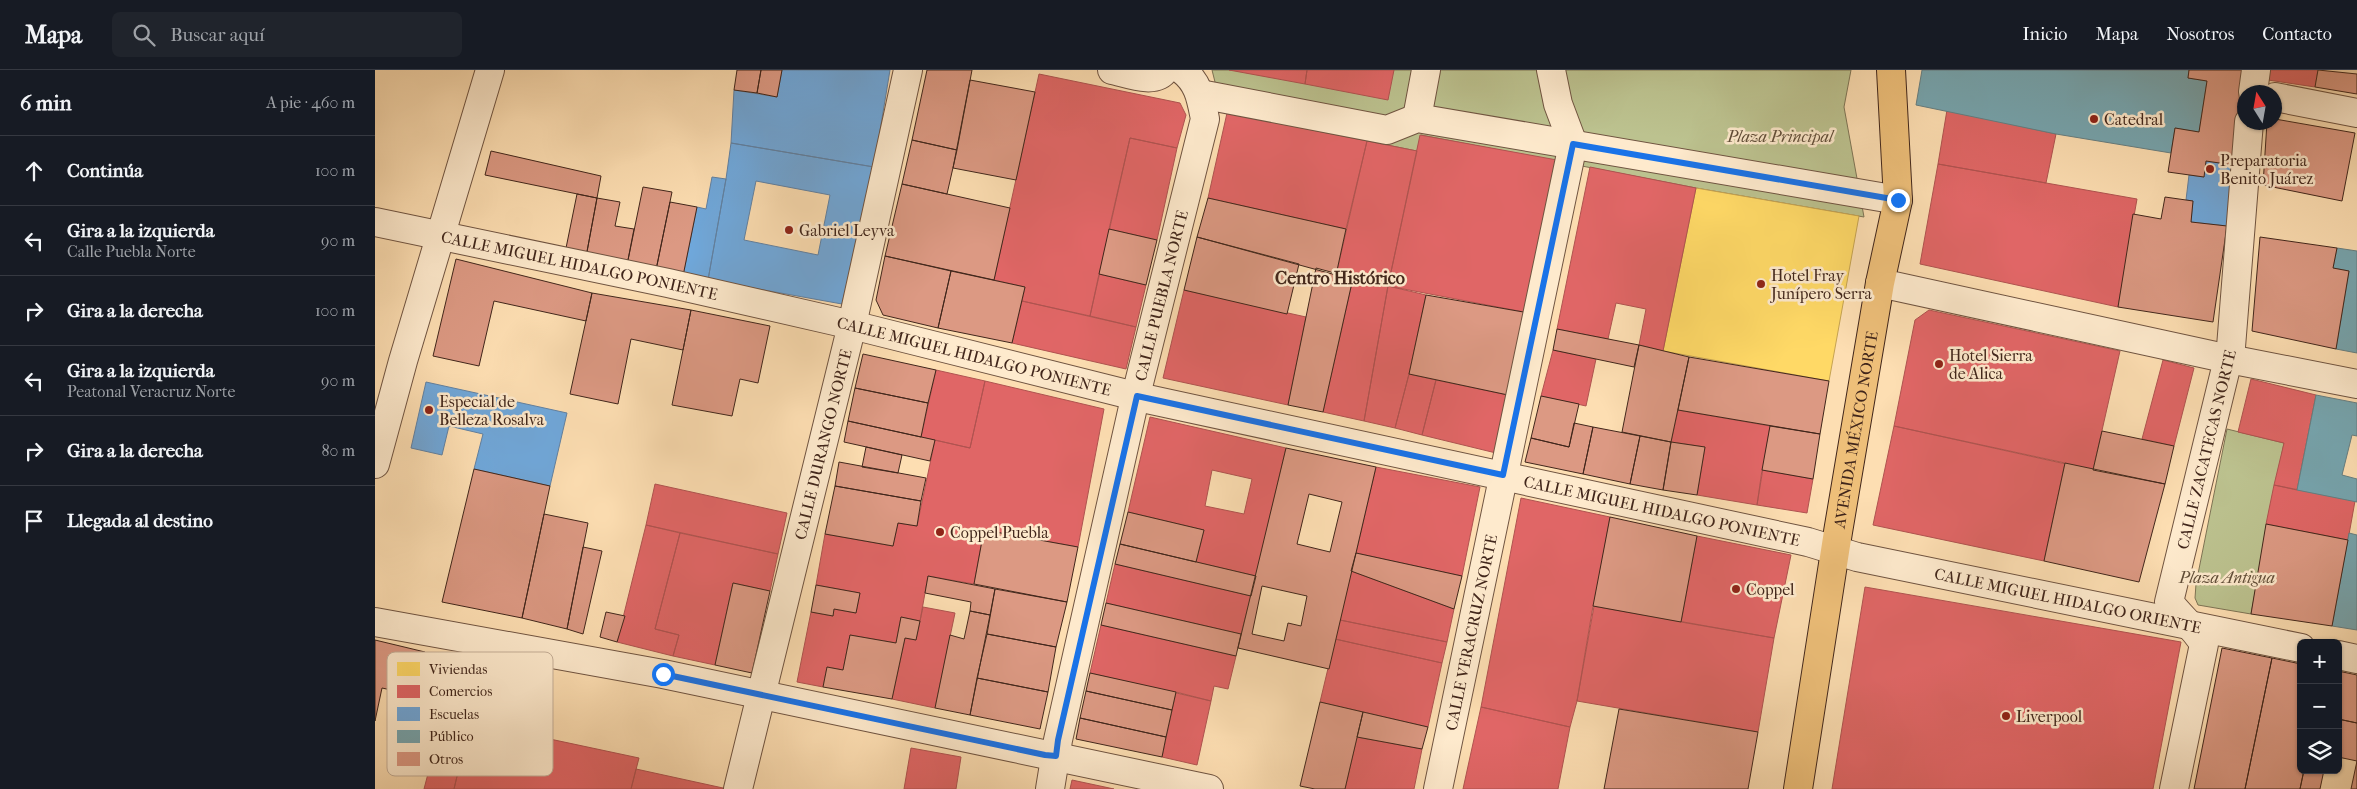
<!DOCTYPE html>
<html lang="es">
<head>
<meta charset="utf-8">
<style>
	body { margin:0; font-family:"IM FELL French Canon",serif; background:#20242c; color:#f1f3f6 }
	.controls { position:absolute; right:15px; bottom:15px; display:grid; overflow:hidden; border-radius:8px; box-shadow:0 1px 4px #0004 }
	.controls button { width:45px; height:45px; display:grid; place-items:center; padding:0; border:0; border-bottom:1px solid #363941; background:#171b24; color:#f1f3f6; font:25px sans-serif }
	.compass { position:absolute; left:1862px; top:15px; width:45px; height:45px; border-radius:50%; background:#171b24; box-shadow:0 1px 4px #0004; rotate:349deg }
	.stop { position:absolute; width:15px; height:15px; margin:-11px; border:4px solid #1a73e8; border-radius:50%; background:#fff }
	.stop.end { background:#1a73e8; border-color:#fff; box-shadow:0 1px 5px #0008 }
	.list { margin:0; padding:0; list-style:none }
	h2 { display:flex; justify-content:space-between; align-items:center; height:65px; margin:0; padding:0 20px; font-size:21px }
	h2 small { font-size:16px; font-weight:400; color:#9ea1a6 }
	.list li { display:grid; grid-template-columns:32px 1fr auto; gap:15px; align-items:center; box-sizing:border-box; height:70px; padding:0 20px; border-top:1px solid #363941 }
	.list b { display:block; font-size:19px; white-space:nowrap }
	.list p { margin:0; font-size:16px; white-space:nowrap; color:#9ea1a6 }
	.list em { font-size:16px; font-style:normal; color:#9ea1a6 }
	.icon { flex:none; width:28px; height:28px; fill:none; stroke:currentColor; stroke-width:2; stroke-linecap:round; stroke-linejoin:round }
	.map { position:relative; flex:none; width:1982px; height:719px; overflow:hidden }
	header { display:flex; align-items:center; gap:30px; box-sizing:border-box; height:70px; padding:0 25px; background:#171b24; border-bottom:1px solid #363941 }
	header strong { font-size:24px }
	nav { display:flex; gap:28px; margin-inline-start:auto; font-size:18px }
	.search { width:350px; height:45px; background:#20242c; display:flex; align-items:center; gap:12px; box-sizing:border-box; padding:0 18px; border-radius:8px; color:#9ea1a6; font-size:19px }
	main { display:flex }
	aside { flex:1; background:#171b24 }
	.map>svg:first-child { display:block }
	.green { fill:#bcc28f; stroke:#7e7455 }
	.homes { fill:#ffd966; stroke:#c6a350 }
	.shops { fill:#e06666; stroke:#b05350; fill-rule:evenodd }
	.schools { fill:#6fa8dc; stroke:#6181a2; fill-rule:evenodd }
	.public { fill:#76a5af; stroke:#667f83 }
	.building { fill:#dc9983; stroke:#41261b; fill-rule:evenodd }
	.lines { fill:none; stroke-linecap:round; stroke-linejoin:round }
	.minor-casing { stroke:#705441; stroke-width:30 }
	.major-casing { stroke:#41261b; stroke-width:30 }
	.minor { stroke:#feeacd; stroke-width:28 }
	.major { stroke:#eebf79; stroke-width:28 }
	.route { stroke:#1a73e8; stroke-width:6 }
	.poi-dot { fill:#8f2418; stroke:#feeacd; stroke-width:2 }
	.labels { text-anchor:middle; dominant-baseline:central; stroke-width:5; stroke-linejoin:round; paint-order:stroke }
	.poi-label { font-size:16px; fill:#41261b; stroke:#feeacd; text-anchor:start }
	.park-label { font-size:16px; font-style:italic; fill:#604d38; stroke:#feeacd }
	.street-label { font-size:16px; fill:#41261b; stroke:#feeacd }
	.neighbourhood-label { font-size:18px; font-weight:bold; fill:#41261b; stroke:#feeacd }
	.key { fill:#feeacd; stroke:#c5af98; stroke-width:1 }
	.key-label { font-size:14px; fill:#41261b }
</style>
</head>
<body>
<header>
<strong>Mapa</strong>
<div class="search"><svg class="icon" aria-label="search" viewBox="0 0 24 24"><circle cx="10" cy="10" r="6"/><path d="M15 15l6 6"/></svg>Buscar aquí</div>
<nav><a>Inicio</a><a>Mapa</a><a>Nosotros</a><a>Contacto</a></nav>
</header>
<main>
<aside>
<h2>6 min<small>A pie · 460 m</small></h2>
<ul class="list">
<li><svg class="icon" aria-label="ahead" viewBox="0 0 24 24"><path d="M12 20V5M6 11l6-6 6 6"/></svg><div><b>Continúa</b></div><em>100 m</em></li>
<li><svg class="icon" aria-label="left" viewBox="0 0 24 24"><path d="M17 20v-9H6M10 6l-5 5 5 5"/></svg><div><b>Gira a la izquierda</b><p>Calle Puebla Norte</p></div><em>90 m</em></li>
<li><svg class="icon" aria-label="right" viewBox="0 0 24 24"><path d="M7 20v-9h11M14 6l5 5-5 5"/></svg><div><b>Gira a la derecha</b></div><em>100 m</em></li>
<li><svg class="icon" aria-label="left" viewBox="0 0 24 24"><path d="M17 20v-9H6M10 6l-5 5 5 5"/></svg><div><b>Gira a la izquierda</b><p>Peatonal Veracruz Norte</p></div><em>90 m</em></li>
<li><svg class="icon" aria-label="right" viewBox="0 0 24 24"><path d="M7 20v-9h11M14 6l5 5-5 5"/></svg><div><b>Gira a la derecha</b></div><em>80 m</em></li>
<li><svg class="icon" aria-label="arrive" viewBox="0 0 24 24"><path d="M6 21V4h12l-3 4 3 4H6"/></svg><div><b>Llegada al destino</b></div></li>
</ul>
</aside>
<div class="map">
<svg width="1982" height="719" viewBox="0 0 1982 719">
	<rect width="100%" height="100%" fill="#fddeb2"/>
	<filter id="stains"><feTurbulence type="fractalNoise" baseFrequency=".004" numOctaves="4"/><feColorMatrix values="0 0 0 0 .2 0 0 0 0 .09 0 0 0 0 .02 0 0 0 .5 -.17"/></filter>
	<radialGradient id="worn" r=".72"><stop offset=".6" stop-color="#630" stop-opacity="0"/><stop offset="1" stop-color="#630" stop-opacity=".3"/></radialGradient>
	<!-- green -->
	<path class="green" d="M837,0H1476L1469,37L1489,147L1321,118L1046,65L1042,81L838,40L841,16Z
		M1852,359L1909,373L1876,544L1823,535L1820,528L1821,514Z"/>
	<!-- homes -->
	<path class="homes" d="M1321,118L1484,146L1454,311L1288,281Z"/>
	<!-- shops -->
	<path class="shops" d="M854,0H932L930,14Z
		M932,0H1019L1013,30L930,14Z
		M1895,0H1943L1940,17L1893,10Z
		M664,4L805,33L811,45L802,78L755,68L715,246L647,231L650,217L619,210Z
		M1572,40L1681,64L1671,113L1563,94Z
		M852,43L992,71L971,159L833,128Z
		M1045,65L1182,90L1154,243L1013,216Z
		M755,68L802,78L782,170L734,159Z
		M992,71L1042,81L1013,216L961,205Z
		M1563,94L1762,129L1743,237L1545,194Z
		M1215,97L1321,118L1288,281L1264,275L1271,239L1241,233L1233,269L1182,259Z
		M724,204L771,215L761,257L715,246Z
		M978,208L1013,216L989,351L948,342Z
		M1013,216L1051,225L1034,304L1020,358L989,351Z
		M809,220L931,247L913,335L788,308Z
		M647,231L761,257L751,299L637,273Z
		M1554,240L1745,281L1718,400L1519,356L1540,250Z
		M1178,280L1221,289L1211,336L1166,326Z
		M1788,290L1819,298L1799,376L1767,369Z
		M561,300L610,311L595,378L546,367Z
		M1034,304L1061,310L1047,365L1020,358Z
		M1876,309L1941,325L1922,420L1899,415L1909,373L1863,362Z
		M1061,310L1133,325L1121,383L1047,365Z
		M610,311L729,339L703,477L609,460L599,514L553,506L545,551L526,547L521,573L475,565L468,600L452,597L448,617L422,612L436,542L458,546L459,539L481,543L485,523L441,515L450,464L518,476L523,453L542,456L560,370L595,378Z
		M1303,340L1395,356L1382,435L1322,425L1330,377L1296,372Z
		M775,347L911,378L881,506L821,492L829,460L753,442ZM837,400L877,409L869,444L830,436Z
		M1519,356L1690,393L1669,491L1498,455Z
		M1001,397L1105,417L1087,506L981,483Z
		M1387,400L1438,409L1432,443L1382,435Z
		M280,414L412,443L403,484L271,455Z
		M1899,415L1980,431L1973,470L1891,454Z
		M1146,428L1235,447L1202,631L1195,657L1106,637Z
		M271,455L305,463L280,559L304,565L298,586L242,572Z
		M305,463L403,484L395,521L358,513L340,595L298,586L304,565L280,559Z
		M1322,466L1416,485L1399,568L1306,552Z
		M740,494L876,526L866,564L731,533Z
		M976,501L1079,539L1072,572L965,550Z
		M1490,517L1806,572L1778,719H1457Z
		M1218,536L1399,568L1383,662L1202,631Z
		M548,537L580,543L560,638L517,629L530,568L541,570Z
		M965,550L1072,572L1067,593L960,569Z
		M726,555L861,586L853,619L839,616L836,631L715,603Z
		M960,569L1067,593L1053,657L945,632Z
		M801,622L836,631L822,695L787,687Z
		M1106,637L1195,657L1183,719H1088Z
		M95,652L264,688L256,719H79Z
		M982,667L1047,679L1039,719H970Z
		M536,678L586,687L581,719H529Z
		M55,696L83,702L79,719H49Z
		M261,699L348,718V719H256Z
		M697,710L739,719H695Z"/>
	<!-- schools -->
	<path class="schools" d="M407,0H515L499,97L356,73L359,20L402,27Z
		M356,73L499,97L467,234L333,210L351,109ZM381,111L455,125L443,185L369,170Z
		M1831,91L1858,95L1852,156L1816,152L1818,131L1811,130L1814,105L1829,107Z
		M337,107L351,109L333,210L308,206L322,137L331,139Z
		M51,312L192,343L175,416L99,399L108,364L74,356L67,385L36,378Z"/>
	<!-- public -->
	<path class="public" d="M1547,0H1814L1813,8L1832,11L1824,62L1800,58L1796,83L1681,64L1541,35Z
		M1962,178L1982,181V283L1961,279L1974,201L1958,198Z
		M1941,325L1982,333V366L1977,365L1967,405L1982,409V432L1922,420Z
		M1974,463L1982,465V560L1957,556Z"/>
	<!-- building -->
	<path class="building" d="M362,0H386L382,23L359,20Z
		M386,0H407L402,27L382,23Z
		M552,0H597L582,80L537,70Z
		M1814,0H1867L1858,95L1831,91L1829,107L1793,102L1800,58L1824,62L1832,11L1813,8Z
		M1943,0L1982,4V24L1940,17Z
		M595,10L660,22L641,110L578,98Z
		M1900,49L1980,63L1967,131L1888,115L1892,52H1900Z
		M537,70L582,80L572,124L527,114Z
		M116,81L226,106L222,128L110,105Z
		M527,114L635,138L619,210L510,186Z
		M268,117L297,122L281,200L252,195Z
		M202,124L222,128L211,187L190,183Z
		M1790,127L1818,131L1816,152L1852,156L1838,252L1743,237L1758,144L1786,149Z
		M222,128L245,132L240,156L259,159L252,195L211,187Z
		M833,128L971,159L961,205L822,167Z
		M295,132L322,137L308,206L281,200Z
		M734,159L782,170L771,215L724,204Z
		M822,167L924,194L912,244L809,220Z
		M1885,167L1962,178L1958,198L1974,201L1961,279L1877,261Z
		M510,186L576,201L563,258L508,245L501,230Z
		M81,189L217,223L211,251L119,231L104,296L58,286Z
		M941,198L978,208L948,342L913,335Z
		M576,201L650,217L637,273L563,258Z
		M217,223L316,240L308,280L256,269L243,334L195,324Z
		M1051,225L1154,243L1133,325L1034,304Z
		M316,240L395,256L383,313L365,309L357,346L297,335Z
		M1182,259L1264,275L1259,297L1178,280Z
		M1264,275L1314,287L1296,372L1247,362Z
		M488,284L561,300L553,333L480,318Z
		M1314,287L1454,311L1445,364L1303,340Z
		M480,318L553,333L546,367L473,351Z
		M1166,326L1204,334L1194,377L1156,368Z
		M473,351L560,370L555,391L469,372Z
		M1199,353L1218,357L1208,404L1150,392L1156,368L1194,377Z
		M1395,356L1445,364L1438,409L1387,400Z
		M1218,357L1265,366L1255,414L1208,404Z
		M1727,361L1799,376L1790,414L1718,400Z
		M1265,366L1296,372L1288,420L1255,414Z
		M1296,372L1330,377L1322,425L1288,420Z
		M491,377L527,385L523,403L487,397Z
		M911,378L1001,397L954,599L863,578ZM934,424L967,432L955,482L922,474ZM887,516L932,526L926,556L913,553L909,571L877,564Z
		M464,392L551,408L546,431L460,416Z
		M1690,393L1790,414L1764,512L1669,491Z
		M99,399L175,416L147,548L67,532Z
		M460,416L546,431L542,456L523,453L518,476L450,464Z
		M753,442L829,460L821,492L745,474Z
		M169,444L213,453L192,559L147,548Z
		M1235,447L1322,466L1306,552L1218,536Z
		M1891,454L1973,470L1957,556L1876,544Z
		M609,460L703,477L692,532L599,514Z
		M745,474L881,506L876,526L740,494Z
		M208,477L227,481L208,564L192,559Z
		M981,483L1087,506L1079,539L976,501Z
		M553,506L620,519L615,545L595,541L596,532L550,523Z
		M358,513L395,521L377,603L340,595Z
		M441,515L485,523L481,543L459,539L458,546L436,542Z
		M620,519L692,532L681,577L612,564Z
		M731,533L866,564L861,586L726,555Z
		M595,541L615,545L595,645L560,638L575,565L589,569Z
		M231,542L250,546L242,572L225,567Z
		M526,547L545,551L541,570L530,568L517,629L448,617L452,597L468,600L475,565L521,573Z
		M612,564L681,577L673,622L602,608Z
		M0,570L50,582L39,625L7,618L0,651Z
		M1847,578L1897,588L1870,719H1819Z
		M1897,588L1926,594V700H1929L1925,719H1870Z
		M1963,601L1982,605V653L1963,649Z
		M715,603L801,622L797,640L711,621Z
		M602,608L673,622L665,659L595,645Z
		M711,621L797,640L791,667L705,648Z
		M945,632L988,642L970,719H940L925,716Z
		M1244,639L1383,662L1373,719H1229Z
		M988,642L1053,657L1047,679L982,667Z
		M705,648L791,667L787,687L701,669Z
		M1963,649L1982,653V719H1976L1982,691L1963,687Z
		M1929,700H1949L1945,719H1925Z"/>
	<g class="lines">
		<defs>
			<g id="minor">
				<path d="M737,0C752,3 780,15 790,0"/>
				<path d="M1878,22L1881,0"/>
				<path d="M825,24L1012,60L1042,48L1523,130"/>
				<path d="M1900,27L1982,43"/>
				<path d="M1042,48L1051,0"/>
				<path id="s1" d="M0,152L293,213L477,255L772,329L1433,472L1482,487L1926,578"/>
				<path d="M1505,213L1854,289L1982,314"/>
				<path d="M0,394L28,291L115,0"/>
				<path d="M0,552L288,604L834,719"/>
				<path d="M1963,585L1982,589"/>
				<path id="s2" d="M363,719L477,255L533,0"/>
				<path id="s3" d="M675,719L683,670L758,337L830,49C826,29 824,13 807,0"/>
				<path id="s4" d="M1063,719L1198,74L1183,34L1176,0"/>
				<path id="s5" d="M1799,719L1829,574C1818,556 1806,548 1794,532L1856,277L1874,52"/>
			</g>
			<g id="major">
				<path id="s6" d="M1423,719L1463,462L1505,213L1523,130L1516,0"/>
			</g>
		</defs>
		<!-- minor casing -->
		<use href="#minor" class="minor-casing"/>
		<!-- major casing -->
		<use href="#major" class="major-casing"/>
		<!-- minor -->
		<use href="#minor" class="minor"/>
		<!-- major -->
		<use href="#major" class="major"/>
	</g>
	<g class="lines">
		<!-- route -->
		<path class="route" d="M288,604L670,685L681,686L683,670L762,326L1128,405L1198,74L1523,130"/>
	</g>
	<!-- markers -->
	<g class="poi-dot">
		<circle cx="1719" cy="49" r="5"/>
		<circle cx="1835" cy="99" r="5"/>
		<circle cx="414" cy="160" r="5"/>
		<circle cx="1386" cy="214" r="5"/>
		<circle cx="1564" cy="294" r="5"/>
		<circle cx="54" cy="340" r="5"/>
		<circle cx="565" cy="462" r="5"/>
		<circle cx="1361" cy="519" r="5"/>
		<circle cx="1631" cy="646" r="5"/>
	</g>
	<g class="labels">
		<!-- poi labels -->
		<g class="poi-label">
			<text x="1729" y="49">Catedral</text>
			<text x="1845" y="90">Preparatoria<tspan x="1845" dy="18">Benito Juárez</tspan></text>
			<text x="424" y="160">Gabriel Leyva</text>
			<text x="1396" y="205">Hotel Fray<tspan x="1396" dy="18">Junípero Serra</tspan></text>
			<text x="1574" y="285">Hotel Sierra<tspan x="1574" dy="18">de Alica</tspan></text>
			<text x="64" y="331">Especial de<tspan x="64" dy="18">Belleza Rosalva</tspan></text>
			<text x="575" y="462">Coppel Puebla</text>
			<text x="1371" y="519">Coppel</text>
			<text x="1641" y="646">Liverpool</text>
		</g>
		<!-- park labels -->
		<g class="park-label">
			<text x="1405" y="66">Plaza Principal</text>
			<text x="1852" y="507">Plaza Antigua</text>
		</g>
		<!-- street labels -->
		<g class="street-label">
			<text stroke="none"><textPath href="#s1" startOffset="209">CALLE MIGUEL HIDALGO PONIENTE</textPath></text>
			<text stroke="none"><textPath href="#s3" startOffset="506">CALLE PUEBLA NORTE</textPath></text>
			<text stroke="none"><textPath href="#s1" startOffset="614">CALLE MIGUEL HIDALGO PONIENTE</textPath></text>
			<text stroke="none"><textPath href="#s6" startOffset="364">AVENIDA MÉXICO NORTE</textPath></text>
			<text stroke="none"><textPath href="#s2" startOffset="355">CALLE DURANGO NORTE</textPath></text>
			<text stroke="none"><textPath href="#s5" startOffset="360">CALLE ZACATECAS NORTE</textPath></text>
			<text stroke="none"><textPath href="#s1" startOffset="1319">CALLE MIGUEL HIDALGO PONIENTE</textPath></text>
			<text stroke="none"><textPath href="#s1" startOffset="1735">CALLE MIGUEL HIDALGO ORIENTE</textPath></text>
			<text stroke="none"><textPath href="#s4" startOffset="160">CALLE VERACRUZ NORTE</textPath></text>
		</g>
		<!-- neighbourhood labels -->
		<g class="neighbourhood-label">
			<text x="965" y="208">Centro Histórico</text>
		</g>
	</g>
	<!-- legend -->
	<rect x="12" y="582" width="166" height="124" rx="8" class="key"/>
	<rect x="22" y="592" width="23" height="14" fill="#ffd966"/>
	<rect x="22" y="615" width="23" height="13" fill="#e06666"/>
	<rect x="22" y="637" width="23" height="14" fill="#6fa8dc"/>
	<rect x="22" y="660" width="23" height="13" fill="#76a5af"/>
	<rect x="22" y="682" width="23" height="14" fill="#dc9983"/>
	<g class="key-label">
		<text x="54" y="604">Viviendas</text>
		<text x="54" y="626">Comercios</text>
		<text x="54" y="649">Escuelas</text>
		<text x="54" y="671">Público</text>
		<text x="54" y="694">Otros</text>
	</g>
	<rect width="100%" height="100%" filter="url(#stains)"/>
	<rect width="100%" height="100%" fill="url(#worn)"/>
</svg>
<div class="controls">
<button>+</button>
<button>−</button>
<button><svg class="icon" aria-label="layers" viewBox="0 0 24 24"><path d="M12 4l9 5-9 5-9-5zM3 14l9 5 9-5"/></svg></button>
</div>
<svg class="compass" viewBox="-18 -18 36 36"><path d="M0-13l5 13h-10z" fill="#e53935"/><path d="M0 13l5-13h-10z" fill="#9ea1a6"/></svg>
<div class="stop" style="left:288px;top:604px"></div>
<div class="stop end" style="left:1523px;top:130px"></div>
</div>
</main>
</body>
</html>
